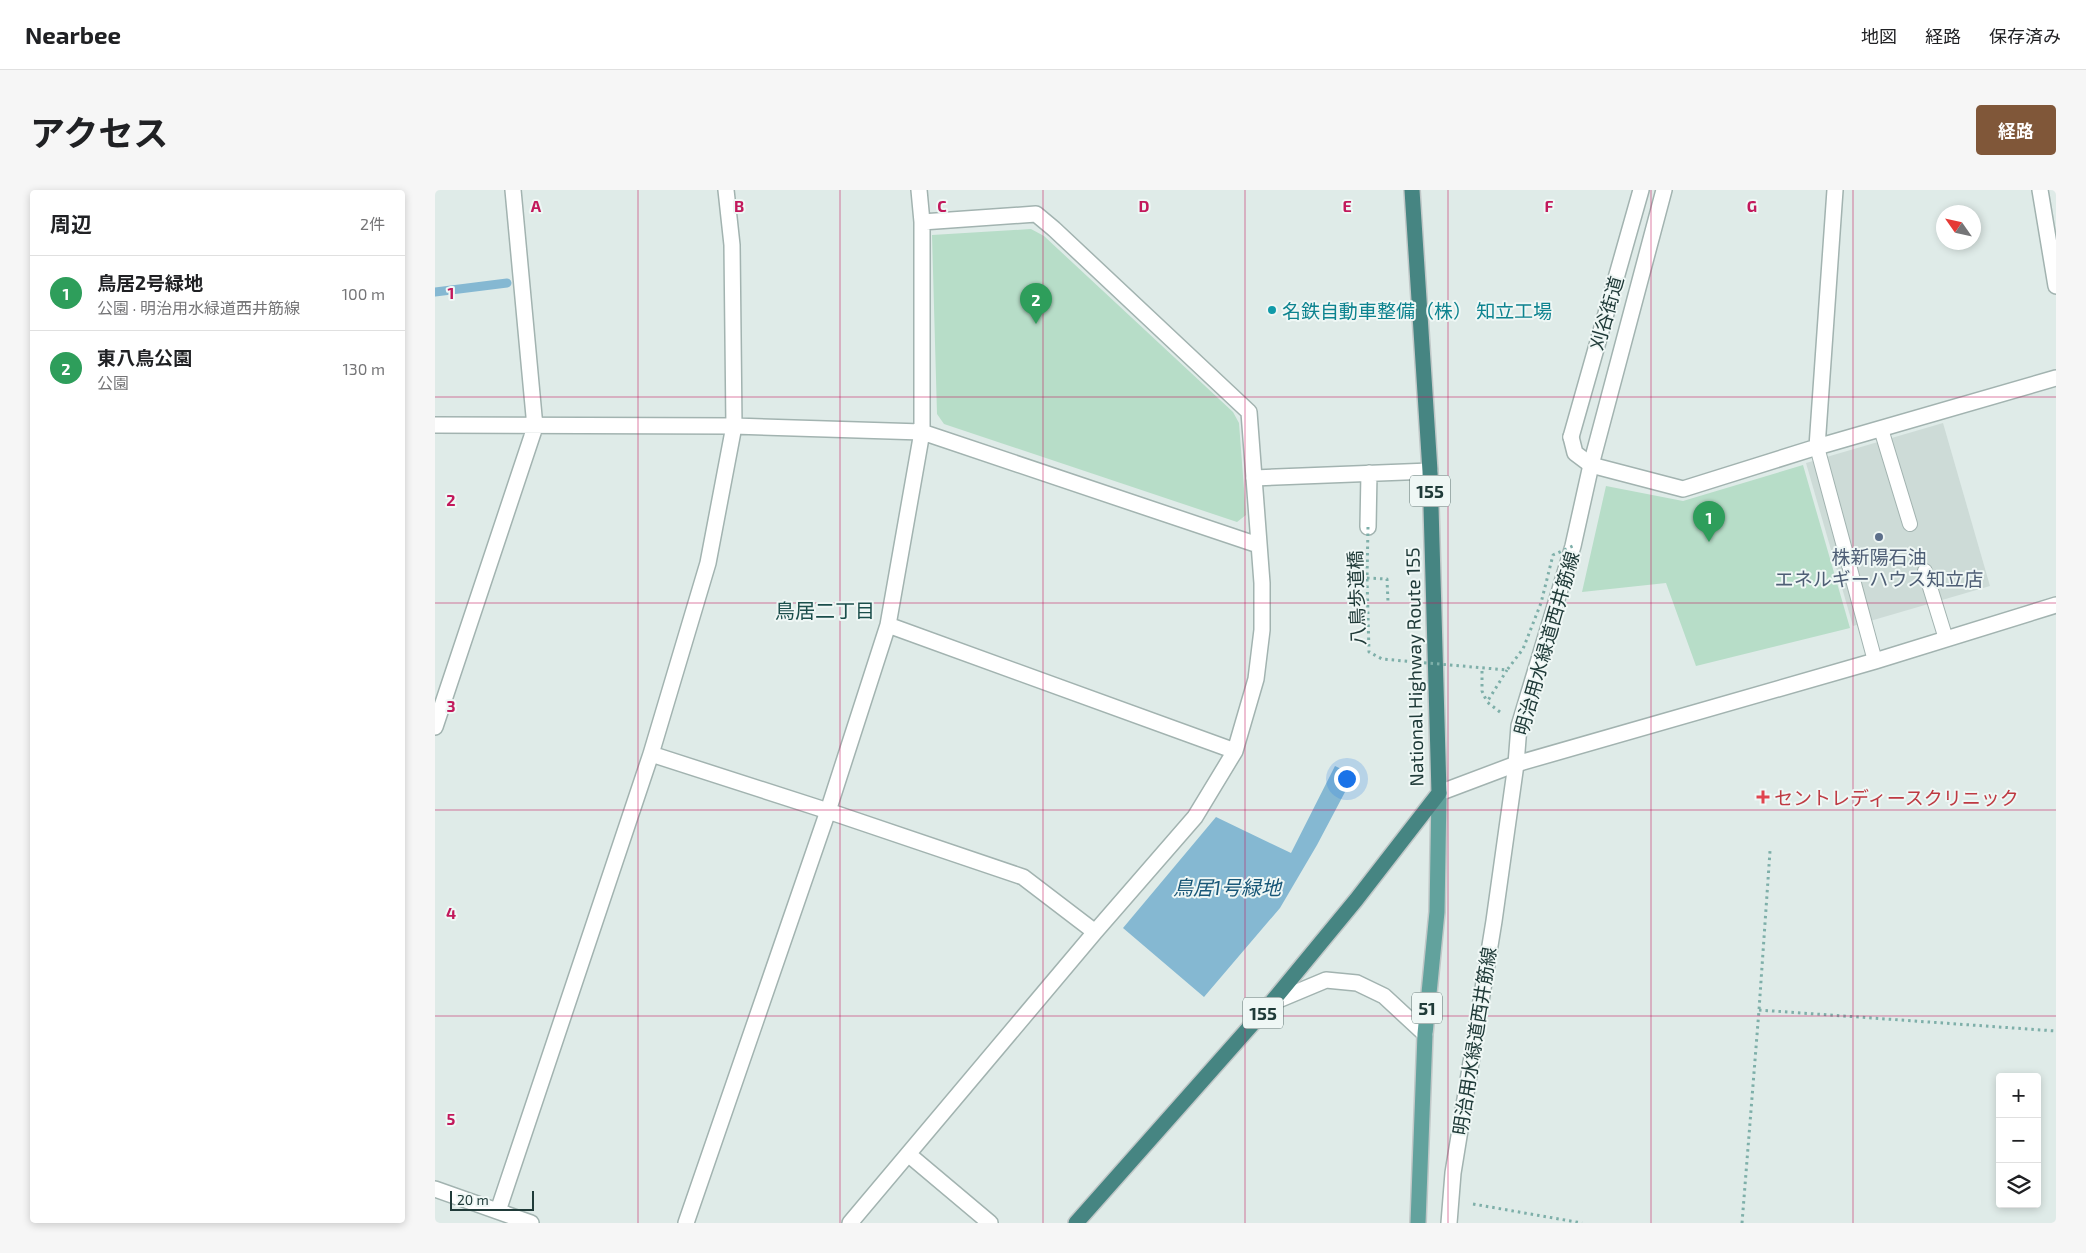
<!DOCTYPE html>
<html lang="ja">
<head>
<meta charset="utf-8">
<style>
	body { margin:0; font-family:"Exo 2","Noto Sans JP",sans-serif; background:#f6f6f6; color:#202124 }
	.controls { position:absolute; right:15px; bottom:15px; display:grid; overflow:hidden; border-radius:5px; box-shadow:0 2px 8px #0003 }
	.controls button { width:45px; height:45px; display:grid; place-items:center; padding:0; border:0; border-bottom:1px solid #e0e0e0; background:#fff; color:#202124; font:25px sans-serif }
	.compass { position:absolute; left:1501px; top:15px; width:45px; height:45px; border-radius:50%; background:#fff; box-shadow:0 2px 8px #0003; rotate:304deg }
	.scale { position:absolute; left:15px; bottom:12px; width:84px; box-sizing:border-box; padding-left:5px; border:2px solid #203b39; border-top:0; font-size:14px; line-height:18px; white-space:nowrap; color:#203b39; -webkit-text-stroke:4px #eff7f5; paint-order:stroke }
	.you { position:absolute; left:911px; top:588px; width:18px; height:18px; margin:-12px; border:4px solid #fff; border-radius:50%; background:#1a73e8; box-shadow:0 0 0 8px #1a73e833 }
	.badge { display:grid; place-items:center; width:32px; height:32px; border-radius:50%; background:#805739; color:#fff; font-size:16px; font-weight:700 }
	.pin { position:absolute; translate:-50% -41px; filter:drop-shadow(0 1px 2px #0008) }
	.pin::after { content:''; position:absolute; top:26px; width:18px; height:15px; background:inherit; clip-path:polygon(0 0,100% 0,50% 100%) }
	.list { margin:0; padding:0; list-style:none }
	h2 { display:flex; justify-content:space-between; align-items:center; height:65px; margin:0; padding:0 20px; font-size:21px }
	h2 small { font-size:16px; font-weight:400; color:#757577 }
	.list li { display:grid; grid-template-columns:32px 1fr auto; gap:15px; align-items:center; box-sizing:border-box; height:75px; padding:0 20px; border-top:1px solid #e0e0e0 }
	.list b { display:block; font-size:19px; white-space:nowrap }
	.list p { margin:0; font-size:16px; white-space:nowrap; color:#757577 }
	.list em { font-size:16px; font-style:normal; color:#757577 }
	.icon { flex:none; width:28px; height:28px; fill:none; stroke:currentColor; stroke-width:2; stroke-linecap:round; stroke-linejoin:round }
	.map { position:relative; flex:none; width:1621px; height:1033px; overflow:hidden; border-radius:5px }
	header { display:flex; align-items:center; gap:30px; box-sizing:border-box; height:70px; padding:0 25px; background:#fff; border-bottom:1px solid #e0e0e0 }
	header strong { font-size:24px }
	nav { display:flex; gap:28px; margin-inline-start:auto; font-size:18px }
	.intro { display:flex; align-items:center; justify-content:space-between; box-sizing:border-box; height:120px; padding:0 30px }
	h1 { margin:0; font-size:35px }
	.button { padding:12px 22px; border-radius:5px; background:#805739; color:#fff; font-size:18px; font-weight:700 }
	main { display:flex; gap:30px; padding:0 30px }
	aside { flex:1; background:#fff; border-radius:5px; box-shadow:0 2px 8px #0003 }
	.map>svg:first-child { display:block }
	.built { fill:#cddbd7 }
	.green { fill:#b7ddc8 }
	.water { fill:#85b8d2 }
	.lines { fill:none; stroke-linecap:round; stroke-linejoin:round }
	.stream { stroke:#85b8d2; stroke-width:9 }
	.service-casing { stroke:#a2b3b0; stroke-width:16 }
	.pedestrian-casing { stroke:#a2b3b0; stroke-width:18 }
	.minor-casing { stroke:#a2b3b0; stroke-width:18 }
	.tertiary-casing { stroke:#a2b3b0; stroke-width:18 }
	.primary-casing { stroke:#c1c8c8; stroke-width:18 }
	.trunk-casing { stroke:#c1c8c8; stroke-width:18 }
	.path { stroke:#7eafa9; stroke-width:3; stroke-dasharray:2.5 4; stroke-linecap:butt }
	.service { stroke:#fff; stroke-width:14 }
	.pedestrian { stroke:#fff; stroke-width:15 }
	.minor { stroke:#fff; stroke-width:15 }
	.tertiary { stroke:#fff; stroke-width:15 }
	.primary { stroke:#62a29d; stroke-width:15 }
	.trunk { stroke:#468582; stroke-width:15 }
	.path-bridge { stroke:#7eafa9; stroke-width:3; stroke-dasharray:2.5 4; stroke-linecap:butt }
	.grid { fill:none; stroke:#c2185b; stroke-width:1; stroke-opacity:0.55 }
	.culture-dot { fill:#0f9aa8; stroke:#eff7f5; stroke-width:2 }
	.service-dot { fill:#5c6f8a; stroke:#eff7f5; stroke-width:2 }
	.health-dot { fill:#e0444e; stroke:#eff7f5; stroke-width:2 }
	.labels { text-anchor:middle; dominant-baseline:central; stroke-width:4; stroke-linejoin:round; paint-order:stroke }
	.shield { fill:#eff7f5; stroke:#5e7371; stroke-width:1 }
	.shield-label { font-size:18px; font-weight:bold; fill:#203b39 }
	.culture-label { font-size:19px; fill:#0d838f; stroke:#eff7f5; text-anchor:start }
	.street-label { font-size:19px; fill:#203b39; stroke:#eff7f5 }
	.service-label { font-size:19px; fill:#4e5e75; stroke:#eff7f5 }
	.health-label { font-size:19px; fill:#be3a42; stroke:#eff7f5; text-anchor:start }
	.neighbourhood-label { font-size:20px; fill:#1b4e4b; stroke:#eff7f5 }
	.water-label { font-size:20px; font-style:italic; fill:#185778; stroke:#eff7f5 }
	.grid-label { font-size:16px; text-anchor:middle; font-weight:bold; fill:#c2185b; stroke:#eff7f5; stroke-width:4; stroke-linejoin:round; paint-order:stroke }
</style>
</head>
<body>
<header>
<strong>Nearbee</strong>
<nav><a>地図</a><a>経路</a><a>保存済み</a></nav>
</header>
<div class="intro"><h1>アクセス</h1><a class="button">経路</a></div>
<main>
<aside>
<h2>周辺<small>2件</small></h2>
<ul class="list">
<li><span class="badge" style="background:#2e9e5b">1</span><div><b>鳥居2号緑地</b><p>公園 · 明治用水緑道西井筋線</p></div><em>100 m</em></li>
<li><span class="badge" style="background:#2e9e5b">2</span><div><b>東八鳥公園</b><p>公園</p></div><em>130 m</em></li>
</ul>
</aside>
<div class="map">
<svg width="1621" height="1033" viewBox="0 0 1621 1033">
	<rect width="100%" height="100%" fill="#dfebe8"/>
	<!-- built -->
	<path class="built" d="M1508,233L1555,396L1418,436L1371,273Z"/>
	<!-- green -->
	<path class="green" d="M596,39L609,46L798,222L804,233L811,325L802,332L509,234L502,224L497,45Z
		M1368,275L1415,438L1261,476L1231,393L1147,402L1171,296L1248,311Z"/>
	<!-- water -->
	<path class="water" d="M900,576L919,585L882,655L845,718L769,807L688,738L781,627L856,663Z"/>
	<g class="lines">
		<!-- stream -->
		<path class="stream" d="M0,102L72,93"/>
		<defs>
			<path id="service" d="M1446,239L1475,334
				M1382,257L1440,471
				M1490,381L1511,449"/>
			<path id="pedestrian" d="M819,288L995,281
				M933,337L934,283
				M1014,1033L1018,983L1059,731L1081,574L1084,536L1138,356L1156,275L1229,0"/>
			<path id="minor" d="M1400,0L1382,257L1621,188
				M1605,0L1621,96
				M0,235L299,236L487,242L823,355
				M1136,247L1140,263L1156,275L1248,299L1382,257
				M453,435L800,561
				M0,537L100,237L78,0
				M216,564L393,621L588,687L660,742
				M473,964L555,1033
				M0,999L96,1033
				M63,1021L216,564L273,373L299,236L297,55L291,0
				M251,1033L393,621L453,435L487,242V32L484,0
				M415,1033L660,742L760,627L800,561L821,489L827,440V393L814,222L619,39L601,24L487,32"/>
			<path id="tertiary" d="M1136,247L1206,0
				M1004,603L1081,574L1440,471L1621,415
				M836,813L891,790L922,793L949,806L990,844"/>
			<path id="primary" d="M983,1033L990,844L1002,722L1004,603"/>
			<path id="trunk" d="M641,1033L836,813L921,710L1004,603L995,281L977,0"/>
		</defs>
		<!-- service casing -->
		<use href="#service" class="service-casing"/>
		<!-- pedestrian casing -->
		<use href="#pedestrian" class="pedestrian-casing"/>
		<!-- minor casing -->
		<use href="#minor" class="minor-casing"/>
		<!-- tertiary casing -->
		<use href="#tertiary" class="tertiary-casing"/>
		<!-- primary casing -->
		<use href="#primary" class="primary-casing"/>
		<!-- trunk casing -->
		<use href="#trunk" class="trunk-casing"/>
		<!-- path -->
		<path class="path" d="M932,388L952,389L953,412
			M1047,481V501L1052,512
			M1065,522L1052,512L1072,480
			M1324,820L1621,841
			M1038,1014L1147,1033
			M1307,1033L1324,820L1335,661"/>
		<!-- service -->
		<use href="#service" class="service"/>
		<!-- pedestrian -->
		<use href="#pedestrian" class="pedestrian"/>
		<!-- minor -->
		<use href="#minor" class="minor"/>
		<!-- tertiary -->
		<use href="#tertiary" class="tertiary"/>
		<!-- primary -->
		<use href="#primary" class="primary"/>
		<!-- trunk -->
		<use href="#trunk" class="trunk"/>
		<!-- path-bridge -->
		<path class="path-bridge" d="M933,337L932,388L934,462L947,469L1072,480L1088,459L1106,413L1118,365L1138,356"/>
	</g>
	<!-- grid -->
	<path class="grid" d="M203,0V1033M405,0V1033M608,0V1033M810,0V1033M1013,0V1033M1216,0V1033M1418,0V1033M0,207H1621M0,413H1621M0,620H1621M0,826H1621"/>
	<!-- markers -->
	<circle class="culture-dot" cx="837" cy="120" r="5"/>
	<circle class="service-dot" cx="1444" cy="347" r="5"/>
	<path class="health-dot" d="M1325.5 599.5h5v5h5v5h-5v5h-5v-5h-5v-5h5z"/>
	<g class="labels">
		<!-- shield labels -->
		<g class="shield">
			<rect x="975" y="285.5" width="40" height="31" rx="4"/>
			<rect x="977" y="802.5" width="30" height="31" rx="4"/>
			<rect x="808" y="807.5" width="40" height="31" rx="4"/>
		</g>
		<g class="shield-label">
			<text x="995" y="301">155</text>
			<text x="992" y="818">51</text>
			<text x="828" y="823">155</text>
		</g>
		<!-- culture labels -->
		<g class="culture-label">
			<text x="847" y="120">名鉄自動車整備（株） 知立工場</text>
		</g>
		<!-- street labels -->
		<g class="street-label">
			<text transform="translate(1171 123) rotate(-74)">刈谷街道</text>
			<text transform="translate(921 408) rotate(-92)">八鳥歩道橋</text>
			<text transform="translate(1111 453) rotate(-74)">明治用水緑道西井筋線</text>
			<text transform="translate(979 477) rotate(-91)">National Highway Route 155</text>
			<text transform="translate(1039 851) rotate(-81)">明治用水緑道西井筋線</text>
		</g>
		<!-- service labels -->
		<g class="service-label">
			<text x="1444" y="366">株新陽石油<tspan x="1444" dy="22">エネルギーハウス知立店</tspan></text>
		</g>
		<!-- health labels -->
		<g class="health-label">
			<text x="1339" y="607">セントレディースクリニック</text>
		</g>
		<!-- neighbourhood labels -->
		<g class="neighbourhood-label">
			<text x="390" y="420">鳥居二丁目</text>
		</g>
		<!-- water labels -->
		<g class="water-label">
			<text x="792" y="697">鳥居1号緑地</text>
		</g>
	</g>
	<g class="grid-label">
		<text x="101" y="22">A</text>
		<text x="304" y="22">B</text>
		<text x="507" y="22">C</text>
		<text x="709" y="22">D</text>
		<text x="912" y="22">E</text>
		<text x="1114" y="22">F</text>
		<text x="1317" y="22">G</text>
		<text x="16" y="109">1</text>
		<text x="16" y="316">2</text>
		<text x="16" y="522">3</text>
		<text x="16" y="729">4</text>
		<text x="16" y="935">5</text>
	</g>
</svg>
<div class="controls">
<button>+</button>
<button>−</button>
<button><svg class="icon" aria-label="layers" viewBox="0 0 24 24"><path d="M12 4l9 5-9 5-9-5zM3 14l9 5 9-5"/></svg></button>
</div>
<svg class="compass" viewBox="-18 -18 36 36"><path d="M0-13l5 13h-10z" fill="#e53935"/><path d="M0 13l5-13h-10z" fill="#757577"/></svg>
<div class="scale">20 m</div>
<div class="you"></div>
<div class="pin badge" style="left:1274px;top:352px;background:#2e9e5b">1</div>
<div class="pin badge" style="left:601px;top:134px;background:#2e9e5b">2</div>
</div>
</main>
</body>
</html>
